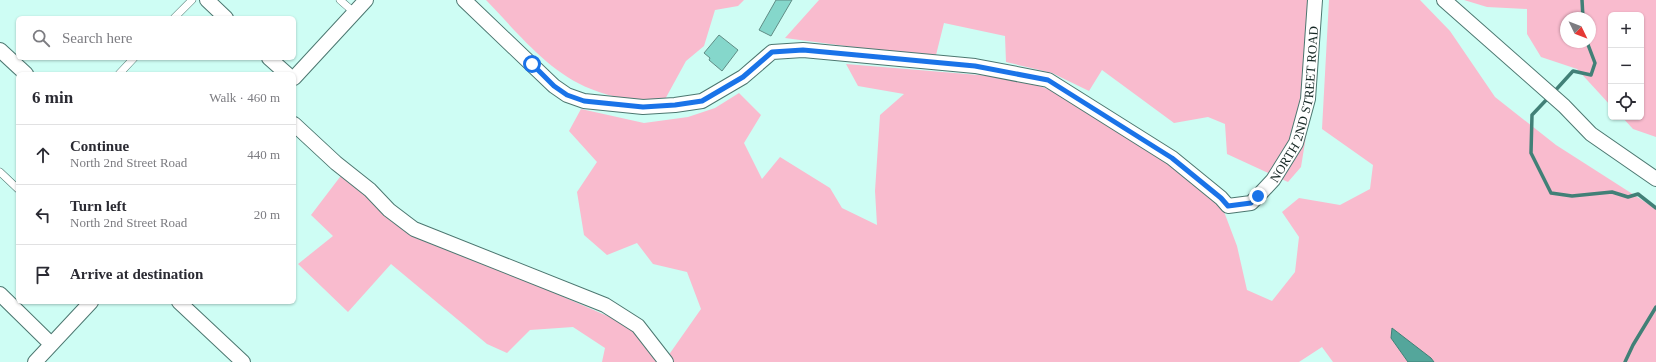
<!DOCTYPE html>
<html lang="en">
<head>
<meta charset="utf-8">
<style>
	body { margin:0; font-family:"Times New Roman",serif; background:#f7f7f7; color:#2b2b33 }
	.controls { position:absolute; right:12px; top:12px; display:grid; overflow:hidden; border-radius:6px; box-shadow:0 1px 3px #0004 }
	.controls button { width:36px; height:36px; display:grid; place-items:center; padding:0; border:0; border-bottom:1px solid #e1e1e2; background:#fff; color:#2b2b33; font:20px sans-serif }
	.compass { position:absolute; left:1560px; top:12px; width:36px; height:36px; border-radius:50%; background:#fff; box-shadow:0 1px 3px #0004; rotate:133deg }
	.stop { position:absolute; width:12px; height:12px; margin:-9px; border:3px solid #1a73e8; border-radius:50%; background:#fff }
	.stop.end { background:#1a73e8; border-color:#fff; box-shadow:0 1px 4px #0008 }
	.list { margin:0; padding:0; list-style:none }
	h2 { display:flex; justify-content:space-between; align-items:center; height:52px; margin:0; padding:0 16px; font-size:17px }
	h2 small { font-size:13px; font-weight:400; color:#7c7c81 }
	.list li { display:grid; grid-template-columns:26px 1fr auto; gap:12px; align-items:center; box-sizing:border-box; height:60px; padding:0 16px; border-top:1px solid #e1e1e2 }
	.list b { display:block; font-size:15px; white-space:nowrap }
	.list p { margin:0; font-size:13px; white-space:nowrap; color:#7c7c81 }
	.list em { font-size:13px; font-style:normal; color:#7c7c81 }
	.icon { flex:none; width:22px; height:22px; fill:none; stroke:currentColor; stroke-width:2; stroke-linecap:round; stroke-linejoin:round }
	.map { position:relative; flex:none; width:1656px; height:362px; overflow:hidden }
	.search { position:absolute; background:#fff; box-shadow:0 1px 3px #0004; left:16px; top:16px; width:280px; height:44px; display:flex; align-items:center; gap:10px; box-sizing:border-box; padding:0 14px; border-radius:6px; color:#7c7c81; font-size:15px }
	.panel { position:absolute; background:#fff; box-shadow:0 1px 3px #0004; left:16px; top:72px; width:280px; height:232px; border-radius:6px }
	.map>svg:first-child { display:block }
	.green { fill:#f9bbce; fill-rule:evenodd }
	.water { fill:#54a69b; stroke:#418077 }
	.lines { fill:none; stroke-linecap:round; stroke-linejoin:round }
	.stream { stroke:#418077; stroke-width:3.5 }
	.building { fill:#85d7cb; stroke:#608c85 }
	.lane-casing { stroke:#4c7770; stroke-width:8 }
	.street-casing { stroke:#4c7770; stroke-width:16 }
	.lane { stroke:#fff; stroke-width:7 }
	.street { stroke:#fff; stroke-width:14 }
	.route { stroke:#1a73e8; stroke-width:5 }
	.labels { text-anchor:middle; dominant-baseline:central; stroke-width:3; stroke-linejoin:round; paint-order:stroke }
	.street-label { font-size:13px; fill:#152724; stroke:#fff }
</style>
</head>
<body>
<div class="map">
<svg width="1656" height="362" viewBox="0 0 1656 362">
	<rect width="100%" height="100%" fill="#cefdf4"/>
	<!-- green -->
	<path class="green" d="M486,0H744L738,6L715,10L704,46L686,61L663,103C638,100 614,99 591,89C548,72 517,32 486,0Z
		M819,0H1313L1308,124L1301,167L1288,182L1227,154L1225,124L1208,117L1174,123L1102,70L1089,91L1052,73L1006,62L1005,36L944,23L936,55L868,49L785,38Z
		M1329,0H1420L1450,31L1495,97L1556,145L1656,209V362H1434L1392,328L1391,338L1408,362H1333L1322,347L1299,362H602L605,348L573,327L530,330L507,353L487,344L391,264L348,312L298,264L333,236L311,215L343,173L435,241L619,321L668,356L701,309L687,272L653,264L637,243L607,255L584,235L577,192L597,162L569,131L581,109L644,123L688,117L715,108L739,93L761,115L744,143L762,179L780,157L830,188L842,208L877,225L875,191L880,115L904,94L858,86L846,64L1015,78L1054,91L1177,164L1223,209L1237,246L1247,290L1272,301L1295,272L1299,237L1282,212L1299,198L1340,205L1370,189L1373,165L1322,129Z
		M1464,0H1656V137L1633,129L1622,117H1641V15H1611V106L1577,69L1541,57L1527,34V9L1487,7ZM1566,18H1590V42H1566Z"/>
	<!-- water -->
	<path class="water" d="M1392,328L1431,358L1434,362H1408L1391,338Z"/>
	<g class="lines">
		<!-- stream -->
		<path class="stream" d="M1582,0L1583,18
			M1553,93L1573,71L1591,75L1595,63L1587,42
			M1549,97L1532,115L1531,153L1551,193L1572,196L1612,192L1628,197L1638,194L1656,208
			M1625,362L1633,345L1656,307"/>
	</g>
	<!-- building -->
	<path class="building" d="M776,0H792L771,36L759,30Z
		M719,35L738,50L722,71L709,60L710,58L704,53Z"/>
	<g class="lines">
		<defs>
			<path id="lane" d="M340,0L355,13
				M174,18L192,0
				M119,74L134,58
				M0,172L18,189"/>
			<g id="street">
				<path d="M207,0L226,18"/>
				<path id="s1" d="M464,0L554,86L567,95L584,101L643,107L675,105L702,101L743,77L772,52L803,50L975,66L1048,80L1172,158L1221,198L1228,206L1251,203L1258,196L1273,180L1296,143L1308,99L1315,0"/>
				<path d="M1444,0L1564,106L1591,134L1656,179"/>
				<path d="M0,50L26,74"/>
				<path d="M269,58L287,74"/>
				<path d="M294,78L366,0"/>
				<path d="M294,124L336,163L370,190L389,210L414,229L605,305L638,326L666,362"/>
				<path d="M0,294L51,344"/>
				<path d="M179,302L243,362"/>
				<path d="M35,362L91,302"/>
			</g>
		</defs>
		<!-- lane casing -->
		<use href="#lane" class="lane-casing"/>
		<!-- street casing -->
		<use href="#street" class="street-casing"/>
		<!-- lane -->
		<use href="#lane" class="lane"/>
		<!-- street -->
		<use href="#street" class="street"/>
	</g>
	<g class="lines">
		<!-- route -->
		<path class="route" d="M532,64L554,86L567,95L584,101L643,107L675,105L702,101L743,77L772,52L803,50L975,66L1048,80L1172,158L1221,198L1228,206L1251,203L1258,196"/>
	</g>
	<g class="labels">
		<!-- street labels -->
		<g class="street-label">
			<text stroke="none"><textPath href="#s1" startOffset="997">NORTH 2ND STREET ROAD</textPath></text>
		</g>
	</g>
</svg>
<div class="controls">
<button>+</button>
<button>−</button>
<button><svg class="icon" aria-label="locate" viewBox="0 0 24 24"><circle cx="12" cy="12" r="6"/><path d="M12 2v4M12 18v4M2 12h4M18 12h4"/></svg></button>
</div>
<svg class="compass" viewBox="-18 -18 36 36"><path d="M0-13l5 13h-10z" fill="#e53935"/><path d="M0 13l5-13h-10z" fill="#7c7c81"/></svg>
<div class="stop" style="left:532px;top:64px"></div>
<div class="stop end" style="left:1258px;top:196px"></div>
<div class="search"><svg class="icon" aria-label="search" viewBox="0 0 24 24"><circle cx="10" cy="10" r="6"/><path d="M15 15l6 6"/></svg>Search here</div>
<section class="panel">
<h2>6 min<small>Walk · 460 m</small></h2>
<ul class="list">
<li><svg class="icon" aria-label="ahead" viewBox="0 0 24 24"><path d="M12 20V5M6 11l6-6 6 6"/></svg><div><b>Continue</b><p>North 2nd Street Road</p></div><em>440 m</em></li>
<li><svg class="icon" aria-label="left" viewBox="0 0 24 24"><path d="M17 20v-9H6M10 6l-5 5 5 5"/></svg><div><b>Turn left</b><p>North 2nd Street Road</p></div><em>20 m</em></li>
<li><svg class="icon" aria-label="arrive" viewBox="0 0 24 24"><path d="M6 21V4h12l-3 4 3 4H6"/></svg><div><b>Arrive at destination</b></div></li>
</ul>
</section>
</div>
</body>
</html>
